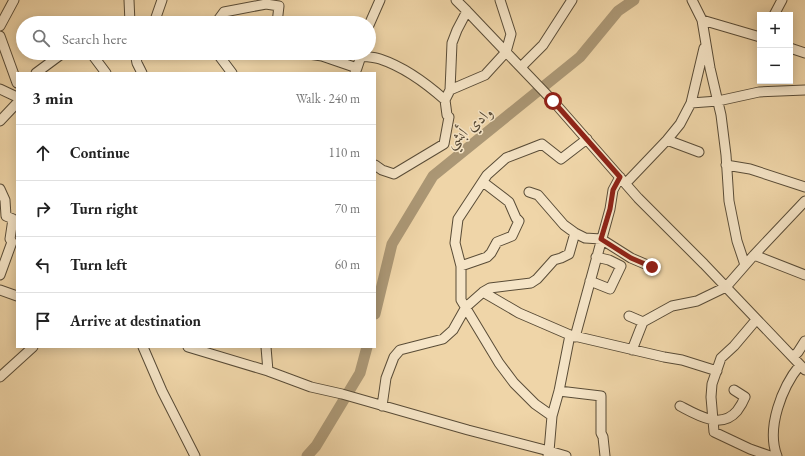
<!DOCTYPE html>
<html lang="en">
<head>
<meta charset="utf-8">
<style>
	body { margin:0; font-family:"EB Garamond",Amiri,serif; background:#f6f6f6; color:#222 }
	.controls { position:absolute; right:12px; top:12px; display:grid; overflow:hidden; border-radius:0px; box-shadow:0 2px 10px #0003 }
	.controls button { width:36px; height:36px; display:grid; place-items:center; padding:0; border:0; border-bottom:1px solid #e0e0e0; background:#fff; color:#222; font:20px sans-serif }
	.stop { position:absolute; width:12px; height:12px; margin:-9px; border:3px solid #8f2418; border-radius:50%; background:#fff }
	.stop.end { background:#8f2418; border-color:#fff; box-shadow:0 1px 4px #0008 }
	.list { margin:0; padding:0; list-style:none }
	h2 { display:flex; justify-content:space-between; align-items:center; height:52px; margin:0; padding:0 16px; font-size:17px }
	h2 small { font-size:13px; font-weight:400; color:#767676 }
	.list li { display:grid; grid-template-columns:26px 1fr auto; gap:12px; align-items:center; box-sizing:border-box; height:56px; padding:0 16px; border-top:1px solid #e0e0e0 }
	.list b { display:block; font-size:15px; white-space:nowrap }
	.list em { font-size:13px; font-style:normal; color:#767676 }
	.icon { flex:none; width:22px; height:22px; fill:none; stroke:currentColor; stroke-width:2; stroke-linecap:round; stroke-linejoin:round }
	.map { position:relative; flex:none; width:805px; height:456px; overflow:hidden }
	.search { position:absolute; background:#fff; box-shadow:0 2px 10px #0003; left:16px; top:16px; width:360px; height:44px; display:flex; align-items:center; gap:10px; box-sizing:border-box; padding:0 14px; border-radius:22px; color:#767676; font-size:15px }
	.panel { position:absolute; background:#fff; box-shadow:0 2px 10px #0003; left:16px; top:72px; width:360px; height:276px; border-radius:0px }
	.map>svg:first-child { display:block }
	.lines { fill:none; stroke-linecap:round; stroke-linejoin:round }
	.river { stroke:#ab9775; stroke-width:11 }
	.minor-casing { stroke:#594c37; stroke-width:11 }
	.minor { stroke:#f5e4c6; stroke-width:9 }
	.route { stroke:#8f2418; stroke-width:5 }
	.labels { text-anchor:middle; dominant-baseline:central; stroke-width:3; stroke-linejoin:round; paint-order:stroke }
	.water-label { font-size:16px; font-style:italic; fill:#554834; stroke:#f5e4c6 }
</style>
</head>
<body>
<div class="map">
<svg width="805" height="456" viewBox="0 0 805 456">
	<rect width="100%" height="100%" fill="#efd5a8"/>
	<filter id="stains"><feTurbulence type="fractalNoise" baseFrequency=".005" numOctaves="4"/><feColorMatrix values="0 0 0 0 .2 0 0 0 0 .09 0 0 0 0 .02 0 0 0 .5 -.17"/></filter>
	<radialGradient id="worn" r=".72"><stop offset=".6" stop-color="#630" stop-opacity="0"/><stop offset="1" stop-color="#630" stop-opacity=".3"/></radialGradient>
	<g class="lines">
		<!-- river -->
		<path class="river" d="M375,314L392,244L433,176L580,57L618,11L634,0
			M307,456L316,446L360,373L367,347"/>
		<defs>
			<path id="minor" d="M129,0L130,23
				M456,0L467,11
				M500,0L511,34L506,52
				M692,0L702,20
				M774,15L782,0
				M154,23L162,0
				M216,23L224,12L266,4L279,6L277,23
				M369,25L380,0
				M0,26L14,0
				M0,36L17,83
				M790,48L805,53
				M91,53L106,73
				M135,53L137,63L142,73
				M217,53L232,73
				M302,53L322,56L357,68L355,73
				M521,67L543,45L572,0
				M357,68L361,56C367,57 374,57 380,59C404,67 426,83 445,100
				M36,73L63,53
				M0,89L17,97
				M450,90L452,43L457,30L467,11L506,52
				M691,103L704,48
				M0,121L17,103
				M667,140L699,152
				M375,165L382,170L394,174L444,144L449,117L447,115L445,100L450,90L485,75L506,52L553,101L638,198L704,264L805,370
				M726,165L750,169L805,187
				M626,183L667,140L680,124L691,103L718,101L759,92L805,90
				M0,189L5,200L6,216L13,219L10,239L12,242L0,275
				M529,192L538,195L564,225L575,233L585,238L601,239L631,258L652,267
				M754,255L805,275
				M745,265L737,241L729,201L726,155L721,115L710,68L702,20L760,37
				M461,266L487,257L491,253L497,242L512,236L519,221L516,218L509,202L483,182
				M590,281L610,289L621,266L609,260L596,257
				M0,290L17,296
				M483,292L519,313L570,335L664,357L682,360L717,371
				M629,316L643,322
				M756,320L734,346L721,358L712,384L711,397L714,432L750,449L770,456
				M575,337L610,209L613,190L620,177
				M143,347L162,391L195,456
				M188,347L268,371L311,387L342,394L468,430L549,451L552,416L559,391L570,335
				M266,347L268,371
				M632,350L643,322L672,306L697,301L726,287L754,255L805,201
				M793,357L798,352L805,341
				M0,377L33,347
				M559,391L601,396V433L603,437L605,456
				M382,406L386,378L394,357L400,350L443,339L453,330L466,307L483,292L490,288L531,283L537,279L554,260L561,258L569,254L575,233
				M680,406C697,415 721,430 737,411C740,407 743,402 745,397L734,390
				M552,416L535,404L514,383L499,363L461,300V266L455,243L458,219L487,175L506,158L542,144L561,159L587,139
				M548,456L549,451L566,456
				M777,456C766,428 782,387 800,365"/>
		</defs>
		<!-- minor casing -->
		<use href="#minor" class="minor-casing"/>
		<!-- minor -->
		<use href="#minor" class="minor"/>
	</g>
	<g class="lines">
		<!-- route -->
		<path class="route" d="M553,101L620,177L613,190L610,209L601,239L631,258L652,267"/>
	</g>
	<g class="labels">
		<!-- water labels -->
		<g class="water-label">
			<text transform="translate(469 127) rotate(-39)">وادي أبشي</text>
		</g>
	</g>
	<rect width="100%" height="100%" filter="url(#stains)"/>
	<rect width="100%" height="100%" fill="url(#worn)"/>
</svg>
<div class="controls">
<button>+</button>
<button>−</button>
</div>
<div class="stop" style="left:553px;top:101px"></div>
<div class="stop end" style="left:652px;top:267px"></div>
<div class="search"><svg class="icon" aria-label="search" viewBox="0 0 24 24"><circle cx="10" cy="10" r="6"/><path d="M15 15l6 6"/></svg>Search here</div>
<section class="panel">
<h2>3 min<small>Walk · 240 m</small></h2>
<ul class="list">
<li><svg class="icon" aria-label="ahead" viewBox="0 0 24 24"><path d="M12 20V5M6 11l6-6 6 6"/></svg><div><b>Continue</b></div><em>110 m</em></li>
<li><svg class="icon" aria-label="right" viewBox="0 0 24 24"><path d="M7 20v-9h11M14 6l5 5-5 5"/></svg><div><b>Turn right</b></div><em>70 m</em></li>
<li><svg class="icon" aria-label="left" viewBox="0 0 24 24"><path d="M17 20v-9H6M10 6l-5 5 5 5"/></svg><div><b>Turn left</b></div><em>60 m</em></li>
<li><svg class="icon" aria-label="arrive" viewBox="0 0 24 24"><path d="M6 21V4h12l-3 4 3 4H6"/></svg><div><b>Arrive at destination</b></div></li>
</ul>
</section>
</div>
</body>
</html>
